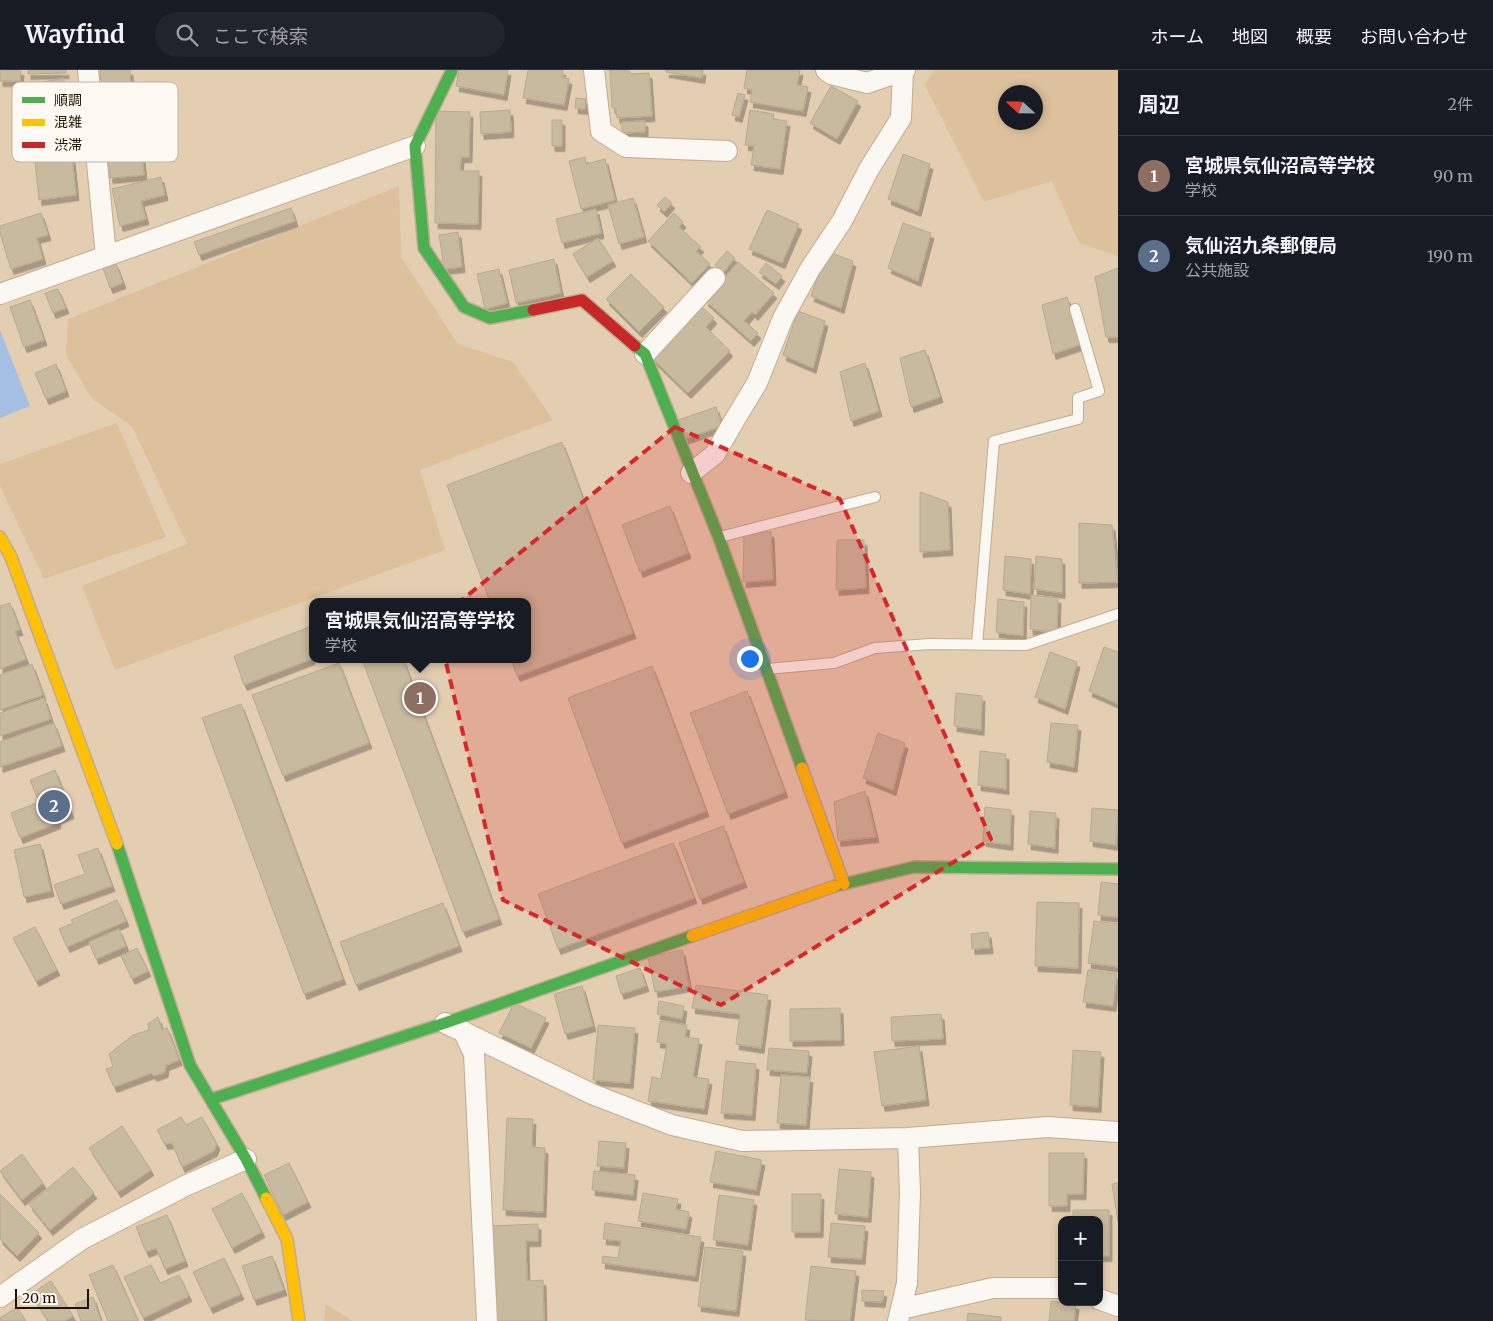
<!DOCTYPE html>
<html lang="ja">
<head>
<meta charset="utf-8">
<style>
	body { margin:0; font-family:Merriweather,"Noto Sans JP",serif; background:#20242c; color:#f1f3f6 }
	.controls { position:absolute; right:15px; bottom:15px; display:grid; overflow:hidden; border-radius:10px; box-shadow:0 2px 8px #0003 }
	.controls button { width:45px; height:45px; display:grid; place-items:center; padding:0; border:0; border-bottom:1px solid #363941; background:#171b24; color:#f1f3f6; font:25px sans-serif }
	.compass { position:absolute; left:998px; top:15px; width:45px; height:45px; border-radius:50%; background:#171b24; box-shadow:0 2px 8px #0003; rotate:292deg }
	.scale { position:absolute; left:15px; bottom:12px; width:74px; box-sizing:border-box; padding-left:5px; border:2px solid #201200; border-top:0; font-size:14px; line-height:18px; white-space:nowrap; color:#201200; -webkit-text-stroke:4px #fef9f2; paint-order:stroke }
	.you { position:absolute; left:749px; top:588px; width:18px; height:18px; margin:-12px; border:4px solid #fff; border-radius:50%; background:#1a73e8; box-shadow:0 0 0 8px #1a73e833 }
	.badge { display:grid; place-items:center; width:32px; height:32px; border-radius:50%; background:#1a73e8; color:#fff; font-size:16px; font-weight:700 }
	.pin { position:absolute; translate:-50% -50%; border:2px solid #fff; box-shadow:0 1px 5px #0006 }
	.popup { position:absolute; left:309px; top:528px; width:222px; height:65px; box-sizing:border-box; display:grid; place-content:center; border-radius:10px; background:#171b24; filter:drop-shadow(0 1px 4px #0005); font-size:16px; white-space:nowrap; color:#9ea1a6 }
	.popup b { font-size:19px; color:#f1f3f6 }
	.popup::after { content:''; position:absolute; left:50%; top:100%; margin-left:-10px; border:10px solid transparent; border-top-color:#171b24 }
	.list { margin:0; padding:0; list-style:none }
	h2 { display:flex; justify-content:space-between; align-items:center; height:65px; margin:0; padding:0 20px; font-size:21px }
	h2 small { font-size:16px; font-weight:400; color:#9ea1a6 }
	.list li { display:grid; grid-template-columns:32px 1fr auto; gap:15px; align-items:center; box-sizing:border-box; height:80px; padding:0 20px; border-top:1px solid #363941 }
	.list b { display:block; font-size:19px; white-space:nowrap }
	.list p { margin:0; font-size:16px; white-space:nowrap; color:#9ea1a6 }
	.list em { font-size:16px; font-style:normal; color:#9ea1a6 }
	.icon { flex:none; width:28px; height:28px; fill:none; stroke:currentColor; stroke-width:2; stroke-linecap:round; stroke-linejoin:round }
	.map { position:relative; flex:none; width:1118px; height:1251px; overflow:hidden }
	header { display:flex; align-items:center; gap:30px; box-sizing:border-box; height:70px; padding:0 25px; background:#171b24; border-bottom:1px solid #363941 }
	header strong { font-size:24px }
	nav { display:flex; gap:28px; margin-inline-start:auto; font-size:18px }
	.search { width:350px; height:45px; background:#20242c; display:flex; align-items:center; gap:12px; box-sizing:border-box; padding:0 18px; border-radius:28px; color:#9ea1a6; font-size:19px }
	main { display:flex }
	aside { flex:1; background:#171b24 }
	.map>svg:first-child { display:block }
	.green { fill:#ddc19c; fill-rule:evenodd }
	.water { fill:#a5c0e2 }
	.building { fill:#c8ba9f; stroke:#b8aa8e; filter:url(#shadow) }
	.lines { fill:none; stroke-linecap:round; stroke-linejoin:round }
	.lane-casing { stroke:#bfac92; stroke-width:12 }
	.street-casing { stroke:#bfac92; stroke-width:22 }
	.fast-casing { stroke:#bfac92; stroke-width:14 }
	.slow-casing { stroke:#bfac92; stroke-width:14 }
	.jam-casing { stroke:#bfac92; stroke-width:14 }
	.lane { stroke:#fbf8f3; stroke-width:10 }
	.street { stroke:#fbf8f3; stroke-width:20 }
	.fast { stroke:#4caf50; stroke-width:11 }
	.slow { stroke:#ffc107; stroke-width:11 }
	.jam { stroke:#c62828; stroke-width:11 }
	.marked { fill:#d62828; fill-opacity:0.2; stroke:#d62828; stroke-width:4; stroke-dasharray:10 6; stroke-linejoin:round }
	.key { fill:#fef9f2; stroke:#bbb4a9; stroke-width:1 }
	.key-label { font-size:14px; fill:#201200 }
</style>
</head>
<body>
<header>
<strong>Wayfind</strong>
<div class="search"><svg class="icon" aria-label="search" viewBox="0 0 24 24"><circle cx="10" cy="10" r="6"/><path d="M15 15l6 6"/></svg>ここで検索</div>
<nav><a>ホーム</a><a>地図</a><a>概要</a><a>お問い合わせ</a></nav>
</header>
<main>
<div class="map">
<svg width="1118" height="1251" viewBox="0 0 1118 1251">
	<defs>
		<filter id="shadow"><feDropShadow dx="3" dy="5.5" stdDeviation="0" flood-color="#0004"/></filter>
	</defs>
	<rect width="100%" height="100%" fill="#e4ceb2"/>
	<!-- green -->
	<path class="green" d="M934,0H1118V186L1079,173L1052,111L984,132L925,15ZM1036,22V52H1006V22Z
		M399,116L401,187L458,274L513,292L553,350L420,400L445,480L115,600L82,516L187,474L132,356L92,329L66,285L68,249Z
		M117,353L166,467L44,509L0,416V394Z
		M326,1234L353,1251H324Z"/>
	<!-- water -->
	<path class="water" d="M0,260L30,336L0,348Z"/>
	<!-- building -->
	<path class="building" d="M0,0H21L20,11H0Z
		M28,0H66V3L28,4Z
		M100,0H130L131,18L102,20Z
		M459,0H508L504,25L456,16Z
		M528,0H563L562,7L569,9L564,35L523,28Z
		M610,0H629L630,4L649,3L652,46L617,48L616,38H612Z
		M666,0H703L702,8L666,2Z
		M747,0H800L797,15L808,17L803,41L750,32L752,20L744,18Z
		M64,8L66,25L32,31L29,15Z
		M831,16L858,31L837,69L810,53Z
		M738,23L745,25L739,47L732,45Z
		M135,24L137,40L151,39L152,59L108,63L105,26Z
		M576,28L586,29L585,39L575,38Z
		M68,33L70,50L36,56L33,39Z
		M510,40L511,62L481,64L480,42Z
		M750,40L774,44L773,49L787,51L780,99L751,95L754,76L745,75Z
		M436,41L470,42L469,87H461L460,101H479L478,154L435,153Z
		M552,50H562V76H552Z
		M645,51V62L622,63V52Z
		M77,54L80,71L38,78L36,60Z
		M155,65V76L141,78L144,105L110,108L107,70Z
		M903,84L930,94L918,141L888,129Z
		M72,87L76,125L39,130L35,91Z
		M585,87L586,94L605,89L615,130L581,139L569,91Z
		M161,107L165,125L141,131L146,149L120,156L112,119Z
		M665,127L672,133L664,142L657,135Z
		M633,128L644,167L619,174L608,135Z
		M291,138L295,151L199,185L194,172Z
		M596,139L601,163L562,173L556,149Z
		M767,140L799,154L782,193L749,179Z
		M41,143L48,165L37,168L43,189L11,199L0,163V156Z
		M674,143L683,152L679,157L701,177L696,181L710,194L692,213L648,171Z
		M903,153L931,163L918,211L888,198Z
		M458,162L462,197L444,199L439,165Z
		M598,168L613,191L587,207L573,184Z
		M727,181L735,188L723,203L715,195Z
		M826,181L853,191L841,238L811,226Z
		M554,189L561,223L516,233L509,200Z
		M738,192L774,223L755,245L752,242L744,251L758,263L751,271L705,230Z
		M766,193L782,206L776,214L759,202Z
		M116,194L123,213L110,218L103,198Z
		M1118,198V267H1106L1095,207Z
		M499,199L507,233L485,239L477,204Z
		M631,204L664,237L639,262L606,229Z
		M58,219L66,238L53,243L45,223Z
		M1067,227L1082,274L1053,284L1042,235Z
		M30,230L44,270L24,277L10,237Z
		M701,236L714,248L706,257L730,281L688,323L651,287Z
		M798,241L825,251L813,298L783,285Z
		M925,280L940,327L911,337L900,288Z
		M865,293L879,341L851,351L840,302Z
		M56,294L66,321L46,329L35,303Z
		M716,337L722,356L684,369L678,350Z
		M562,372L633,563L517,606L511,589H528V532H490L447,415Z
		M920,422L948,432L950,480L920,482Z
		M670,436L688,483L640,502L622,455Z
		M1079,453L1112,455L1118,512L1079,513Z
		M744,462H771L773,510L743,512Z
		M837,470H864L866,518L836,520Z
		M1005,486L1031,489L1030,524L1003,520Z
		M1036,486L1062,489V523L1034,519Z
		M1031,525L1058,528L1057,563L1030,559Z
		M998,529L1024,532L1023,566L996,562Z
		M10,533L20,560L15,561L26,589L0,599V536Z
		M312,556V589L244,615L234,586Z
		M1104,577L1118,582V634L1089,621Z
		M1050,582L1077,592L1065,639L1035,627Z
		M362,589H403L499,849L463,862Z
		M339,593L369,673L283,706L252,625Z
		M32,594L43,625L0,640V605Z
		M652,596L706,741L622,773L568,628Z
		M747,621L785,722L728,744L690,643Z
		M956,623L982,626L981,660L954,656Z
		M44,628L51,649L0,666V643Z
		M241,634L343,909L304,924L202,648Z
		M54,653L62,676L0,697V672Z
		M1051,653L1078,655L1074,697L1047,692Z
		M878,663L905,673L893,720L863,708Z
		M980,681L1006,684V719L978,715Z
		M55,700L71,743L57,749L58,753L20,768L11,743L39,732L30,710Z
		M865,721L876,767L838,771L834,732Z
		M985,737L1011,740L1010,775L983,771Z
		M1092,738L1118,740L1116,775L1090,771Z
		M1030,741L1056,743L1055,778L1028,774Z
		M723,756L744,812L700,829L679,773Z
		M673,773L694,828L558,879L538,824Z
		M40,774L51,821L24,827L14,780Z
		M98,778L112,816L61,834L54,815L85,804L78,785Z
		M1101,812L1118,814V847L1098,845Z
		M117,830L126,851L67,877L59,859L73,853L71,850Z
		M1037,832L1079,833L1078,898L1035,896Z
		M443,833L459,876L356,915L340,872Z
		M1094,851L1118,854V897L1088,893Z
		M35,857L57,900L36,911L13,868Z
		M119,859L126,876L96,889L89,872Z
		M988,862L990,878L972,879L971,864Z
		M137,878L148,901L132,909L121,886Z
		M682,880L689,916L655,922L648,887Z
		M640,898L646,916L621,924L616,906Z
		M1088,900L1117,904L1113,936L1083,932Z
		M696,915L768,925L761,978L736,974L740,944L692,938Z
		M582,916L593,956L565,964L554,924Z
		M659,931L684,936L682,949L657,944Z
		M514,933L546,948L531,978L499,963Z
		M840,938L841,970L790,971V939Z
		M941,944L943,969L892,971L891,947Z
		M158,947L162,959L167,958L179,990L166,995L165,1002L154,1006L152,1003L114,1017L106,999L113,997L109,984L133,965L149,960L148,954Z
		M660,951L687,955L685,967L699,969L693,1007L709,1009L704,1039L648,1031L652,1007L661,1009L667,974L657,972Z
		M598,955L635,958L630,1013L593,1010Z
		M919,976L926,1030L882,1036L874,982Z
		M769,978L809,981L807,1003L767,1000Z
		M1073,980L1101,982L1098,1037L1070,1035Z
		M726,991L756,994L752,1045L721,1043Z
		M781,1005L810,1007L806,1055L777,1053Z
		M181,1047L186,1055L202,1047L217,1074L214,1081L182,1097L172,1073L165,1074L157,1060Z
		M507,1048L533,1049L532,1077L545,1078L543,1142L503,1140Z
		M122,1056L151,1100L118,1122L89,1078Z
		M599,1071L626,1073L624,1098L597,1096Z
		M716,1081L762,1090L756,1120L710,1112Z
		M1049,1083H1084L1083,1124H1067V1136H1049Z
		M22,1084L43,1113L22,1130L0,1101Z
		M289,1093L308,1132L283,1145L264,1105Z
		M73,1097L94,1123L50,1160L29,1134Z
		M839,1099L871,1102L868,1147L835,1144Z
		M594,1101L635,1105L633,1125L592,1120Z
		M1118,1113V1152L1112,1114Z
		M242,1123L262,1162L232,1178L212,1139Z
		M643,1123L678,1129L676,1139L689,1142L686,1159L638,1151Z
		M0,1124L39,1163L17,1186L0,1169Z
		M792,1124H821L820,1162H792Z
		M719,1125L754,1130L748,1175L713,1170Z
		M1073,1140H1109V1186H1099V1150H1073Z
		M167,1145L185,1191L165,1199L156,1178L146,1182L136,1157Z
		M605,1153L701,1167L695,1206L602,1193L603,1186L618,1188L621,1171L603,1169Z
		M831,1153L865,1156L862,1189L828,1187Z
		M538,1154V1171H526L527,1211L543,1210L544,1251H491L490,1156Z
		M705,1177L743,1181L736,1241L698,1236Z
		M272,1186L284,1220L254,1230L242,1196Z
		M224,1188L241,1224L210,1238L193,1202Z
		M113,1195L138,1251H108L89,1205Z
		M151,1195L160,1213L179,1205L189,1226L143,1248L124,1207Z
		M811,1196L856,1201L850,1251L805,1250Z
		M51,1211L73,1246L65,1251H48L31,1224Z
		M862,1220L884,1221L882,1232L862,1231Z
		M93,1227L101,1251H81L75,1234Z
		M1051,1231L1076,1234L1074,1251H1049Z
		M17,1237L26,1251H0V1248Z
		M968,1243L1001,1247V1251H967Z"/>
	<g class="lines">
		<defs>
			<path id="lane" d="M720,467L875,427
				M977,575L994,371L1078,349V328L1099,321L1075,239
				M767,599L834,593L875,578L930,574L1026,575L1118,544"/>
			<path id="street" d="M88,0L106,186
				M594,0L601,61L626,77L727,81
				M826,0L831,4L867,13L905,0
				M0,224L415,76
				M645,284L715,208
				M691,403L715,384L734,351L757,313L783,248L810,199L842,151L869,99L901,48L903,1L901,0
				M445,953L592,1024L672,1055L742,1071L908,1068L1048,1057L1118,1062
				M463,961L474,984L487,1251
				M0,1227L82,1169L187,1115L246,1089
				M1099,1229L1118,1236
				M901,1239L993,1218H1062
				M898,1251L907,1213L910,1123L908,1068"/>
			<path id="fast" d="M452,0L415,76L424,178L464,237L490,248L533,240
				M635,276L645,284L719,468L802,698
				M117,774L190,995L246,1089L266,1128
				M835,816L914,797L1118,799
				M212,1029L445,953L692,866"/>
			<path id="slow" d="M0,467L11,487L117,774
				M802,698L844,814
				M692,866L835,816
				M266,1128L287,1169L299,1251"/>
			<path id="jam" d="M533,240L582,230L635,276"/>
		</defs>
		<!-- lane casing -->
		<use href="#lane" class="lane-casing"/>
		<!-- street casing -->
		<use href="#street" class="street-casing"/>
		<!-- fast casing -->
		<use href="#fast" class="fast-casing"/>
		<!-- slow casing -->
		<use href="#slow" class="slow-casing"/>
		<!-- jam casing -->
		<use href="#jam" class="jam-casing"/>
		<!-- lane -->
		<use href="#lane" class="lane"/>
		<!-- street -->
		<use href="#street" class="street"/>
		<!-- fast -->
		<use href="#fast" class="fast"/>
		<!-- slow -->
		<use href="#slow" class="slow"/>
		<!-- jam -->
		<use href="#jam" class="jam"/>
	</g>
	<!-- marked area -->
	<path class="marked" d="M675,357L840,429L991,769L721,935L503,830L436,551Z"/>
	<!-- legend -->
	<rect x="12" y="12" width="166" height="80" rx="8" class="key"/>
	<rect x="22" y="27" width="23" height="6" fill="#4caf50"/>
	<rect x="22" y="49" width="23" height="7" fill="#ffc107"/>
	<rect x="22" y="72" width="23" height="6" fill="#c62828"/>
	<g class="key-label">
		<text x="54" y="35">順調</text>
		<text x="54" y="57">混雑</text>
		<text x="54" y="80">渋滞</text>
	</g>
</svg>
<div class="controls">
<button>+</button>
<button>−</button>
</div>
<svg class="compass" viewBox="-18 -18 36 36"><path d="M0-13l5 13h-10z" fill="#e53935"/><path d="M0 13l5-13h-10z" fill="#9ea1a6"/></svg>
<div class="scale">20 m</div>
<div class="you"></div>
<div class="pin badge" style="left:420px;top:628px;background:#8d6e63">1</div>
<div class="popup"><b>宮城県気仙沼高等学校</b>学校</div>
<div class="pin badge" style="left:54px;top:736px;background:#5c6f8a">2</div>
</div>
<aside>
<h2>周辺<small>2件</small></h2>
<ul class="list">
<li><span class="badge" style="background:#8d6e63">1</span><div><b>宮城県気仙沼高等学校</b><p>学校</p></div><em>90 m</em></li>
<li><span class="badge" style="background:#5c6f8a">2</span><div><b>気仙沼九条郵便局</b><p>公共施設</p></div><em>190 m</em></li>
</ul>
</aside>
</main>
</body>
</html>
